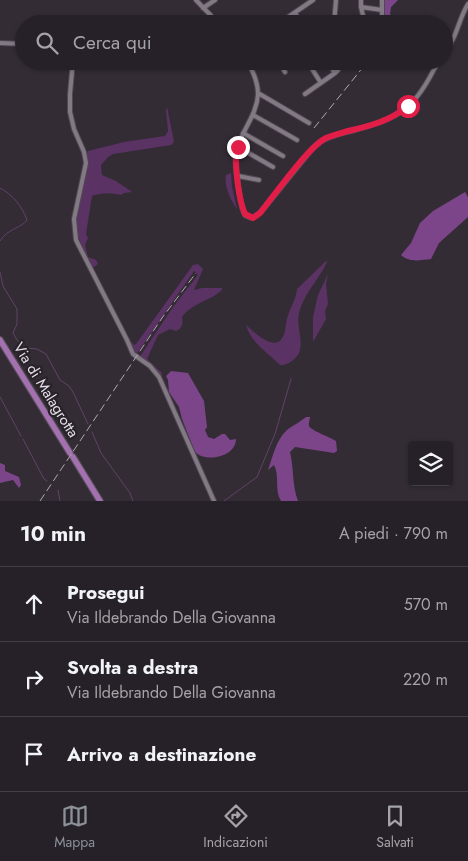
<!DOCTYPE html>
<html lang="it">
<head>
<meta charset="utf-8">
<style>
	body { margin:0; font-family:Jost,sans-serif; background:#2e2930; color:#f1f3f6 }
	.controls { position:absolute; right:15px; bottom:15px; display:grid; overflow:hidden; border-radius:5px; box-shadow:0 1px 4px #0004 }
	.controls button { width:45px; height:45px; display:grid; place-items:center; padding:0; border:0; border-bottom:1px solid #423e45; background:#262128; color:#f1f3f6; font:25px sans-serif }
	.stop { position:absolute; width:15px; height:15px; margin:-11px; border:4px solid #e11d48; border-radius:50%; background:#fff }
	.stop.end { background:#e11d48; border-color:#fff; box-shadow:0 1px 5px #0008 }
	.list { margin:0; padding:0; list-style:none }
	h2 { display:flex; justify-content:space-between; align-items:center; height:65px; margin:0; padding:0 20px; font-size:21px }
	h2 small { font-size:16px; font-weight:400; color:#a4a3a8 }
	.list li { display:grid; grid-template-columns:32px 1fr auto; gap:15px; align-items:center; box-sizing:border-box; height:75px; padding:0 20px; border-top:1px solid #423e45 }
	.list b { display:block; font-size:19px; white-space:nowrap }
	.list p { margin:0; font-size:16px; white-space:nowrap; color:#a4a3a8 }
	.list em { font-size:16px; font-style:normal; color:#a4a3a8 }
	.icon { flex:none; width:28px; height:28px; fill:none; stroke:currentColor; stroke-width:2; stroke-linecap:round; stroke-linejoin:round }
	.map { position:relative; flex:none; width:468px; height:501px; overflow:hidden }
	.search { position:absolute; background:#262128; box-shadow:0 1px 4px #0004; left:15px; right:15px; top:15px; height:55px; display:flex; align-items:center; gap:12px; box-sizing:border-box; padding:0 18px; border-radius:28px; color:#a4a3a8; font-size:19px }
	.sheet { height:290px; background:#262128 }
	nav { display:flex; justify-content:space-around; align-items:center; box-sizing:border-box; height:70px; border-top:1px solid #423e45; background:#262128; font-size:14px; color:#a4a3a8 }
	nav a { display:grid; justify-items:center; gap:2px }
	nav .on { color:#8c9099 }
	.map>svg:first-child { display:block }
	.green { fill:#5a3263 }
	.forest { fill:#7c4589 }
	.lines { fill:none; stroke-linecap:round; stroke-linejoin:round }
	.stream { stroke:#604367; stroke-width:1 }
	.minor-casing { stroke:#504951; stroke-width:6 }
	.major-casing { stroke:#504951; stroke-width:8 }
	.minor { stroke:#827984; stroke-width:4 }
	.major { stroke:#a371af; stroke-width:5.5 }
	.rail { stroke:#afaab0; stroke-width:1; stroke-dasharray:8 4; stroke-linecap:butt }
	.route { stroke:#e11d48; stroke-width:6 }
	.labels { text-anchor:middle; dominant-baseline:central; stroke-width:4.5; stroke-linejoin:round; paint-order:stroke }
	.street-label { font-size:15px; fill:#e5e0e6; stroke:#29222b }
</style>
</head>
<body>
<div class="map">
<svg width="468" height="501" viewBox="0 0 468 501">
	<rect width="100%" height="100%" fill="#332c35"/>
	<!-- green -->
	<path class="green" d="M167,107L174,142L171,145L113,154L108,157L101,165L102,175L116,181L132,192L124,193L121,195C112,193 101,192 92,196L86,234L88,238L85,245L88,257L96,260L98,264L91,269C69,224 75,219 86,173C88,166 85,157 88,151L124,142L165,136L168,131L166,110Z
		M231,173L232,187L237,209C231,201 224,187 226,175Z
		M326,261L327,262C319,280 304,293 299,313C296,326 304,341 299,353C296,359 287,366 280,365C267,352 251,343 246,325C253,331 274,352 282,338C286,333 285,325 287,319C289,309 296,300 297,289Z
		M198,264L203,269L194,290L202,288H222V290C210,301 192,303 182,317C183,323 183,328 176,331L170,329L158,335L147,359L162,373L161,377L139,358L173,307L198,275L194,271L136,355L129,340L134,345L136,344L193,265Z
		M328,274L326,284L328,304L325,311L326,319L313,342V317L318,295Z"/>
	<!-- forest -->
	<path class="forest" d="M384,0H398L391,7L390,14L394,18L393,24H385L382,15Z
		M465,192L468,197V217L439,243L431,259C420,260 410,263 401,255L411,243L420,223L433,211Z
		M171,371L188,373L204,401L207,427L205,430L208,437L214,439L222,434H225L230,440L236,439C236,457 206,463 195,452L182,419L179,407L169,392L168,380L166,376Z
		M306,417H310C310,420 308,424 309,426C310,430 332,438 336,441L337,451L334,453L295,447L290,452C294,469 292,485 298,501H281C274,490 280,476 274,465L268,470C273,456 276,440 287,430C292,426 300,422 306,417Z
		M0,463L5,465V471L19,477L21,485L19,488L13,480L0,483Z"/>
	<g class="lines">
		<!-- stream -->
		<path class="stream" d="M0,188C13,195 22,206 27,220C22,228 8,228 0,241
			M0,272L3,286L17,309V324L13,333L17,340L26,348L37,349L46,354L60,380L69,386L73,392L88,424
			M0,397L21,436
			M92,432L101,453L130,493L133,501
			M23,439L44,479L47,481
			M58,490L60,501
			M224,501L257,477L275,434L291,379"/>
		<defs>
			<path id="minor" d="M196,0L219,24
				M361,0V7L365,24
				M382,0V24
				M361,7L382,10
				M203,8L215,0
				M295,13L302,24
				M278,24L313,0
				M334,24L336,0
				M0,43L24,44
				M444,52C457,39 458,20 468,4
				M73,61L70,94V112L74,129L84,152L86,163L74,219L76,240L127,340L133,354L150,366L159,377L214,501
				M247,61C253,71 258,82 258,94C257,115 242,130 236,151C234,159 240,208 245,215C248,217 249,217 252,218L260,213L312,149C323,137 336,135 351,131C400,118 416,109 438,61
				M279,61L285,72
				M307,61L321,83
				M327,61L335,73
				M388,61L391,65
				M422,61L432,67L435,68
				M425,63L433,61
				M258,93L309,123
				M305,94L335,73L338,70L340,61
				M253,115L297,140
				M243,133L283,156
				M238,147L273,167
				M238,176L259,180"/>
			<path id="major" d="M0,340L70,453
				M73,457L100,501"/>
		</defs>
		<!-- minor casing -->
		<use href="#minor" class="minor-casing"/>
		<!-- major casing -->
		<use href="#major" class="major-casing"/>
		<!-- minor -->
		<use href="#minor" class="minor"/>
		<!-- major -->
		<use href="#major" class="major"/>
		<!-- rail -->
		<path class="rail" d="M314,128L368,61
			M40,501L162,318L196,273"/>
	</g>
	<g class="lines">
		<!-- route -->
		<path class="route" d="M238,147C233,160 239,201 245,214L253,218L260,213C274,196 308,147 326,138C333,135 341,133 348,131C370,126 390,121 408,106"/>
	</g>
	<g class="labels">
		<!-- street labels -->
		<g class="street-label">
			<text transform="translate(46 390) rotate(58)">Via di Malagrotta</text>
		</g>
	</g>
</svg>
<div class="controls">
<button><svg class="icon" aria-label="layers" viewBox="0 0 24 24"><path d="M12 4l9 5-9 5-9-5zM3 14l9 5 9-5"/></svg></button>
</div>
<div class="stop" style="left:408px;top:106px"></div>
<div class="stop end" style="left:238px;top:147px"></div>
<div class="search"><svg class="icon" aria-label="search" viewBox="0 0 24 24"><circle cx="10" cy="10" r="6"/><path d="M15 15l6 6"/></svg>Cerca qui</div>
</div>
<section class="sheet">
<h2>10 min<small>A piedi · 790 m</small></h2>
<ul class="list">
<li><svg class="icon" aria-label="ahead" viewBox="0 0 24 24"><path d="M12 20V5M6 11l6-6 6 6"/></svg><div><b>Prosegui</b><p>Via Ildebrando Della Giovanna</p></div><em>570 m</em></li>
<li><svg class="icon" aria-label="right" viewBox="0 0 24 24"><path d="M7 20v-9h11M14 6l5 5-5 5"/></svg><div><b>Svolta a destra</b><p>Via Ildebrando Della Giovanna</p></div><em>220 m</em></li>
<li><svg class="icon" aria-label="arrive" viewBox="0 0 24 24"><path d="M6 21V4h12l-3 4 3 4H6"/></svg><div><b>Arrivo a destinazione</b></div></li>
</ul>
</section>
<nav>
<a class="on"><svg class="icon" aria-label="map" viewBox="0 0 24 24"><path d="M3 6l6-2 6 2 6-2v14l-6 2-6-2-6 2zM9 4v14M15 6v14"/></svg>Mappa</a>
<a><svg class="icon" aria-label="directions" viewBox="0 0 24 24"><path d="M12 3l9 9-9 9-9-9zM9 14v-3h6M13 9l2 2-2 2"/></svg>Indicazioni</a>
<a><svg class="icon" aria-label="saved" viewBox="0 0 24 24"><path d="M7 4h10v16l-5-4-5 4z"/></svg>Salvati</a>
</nav>
</body>
</html>
